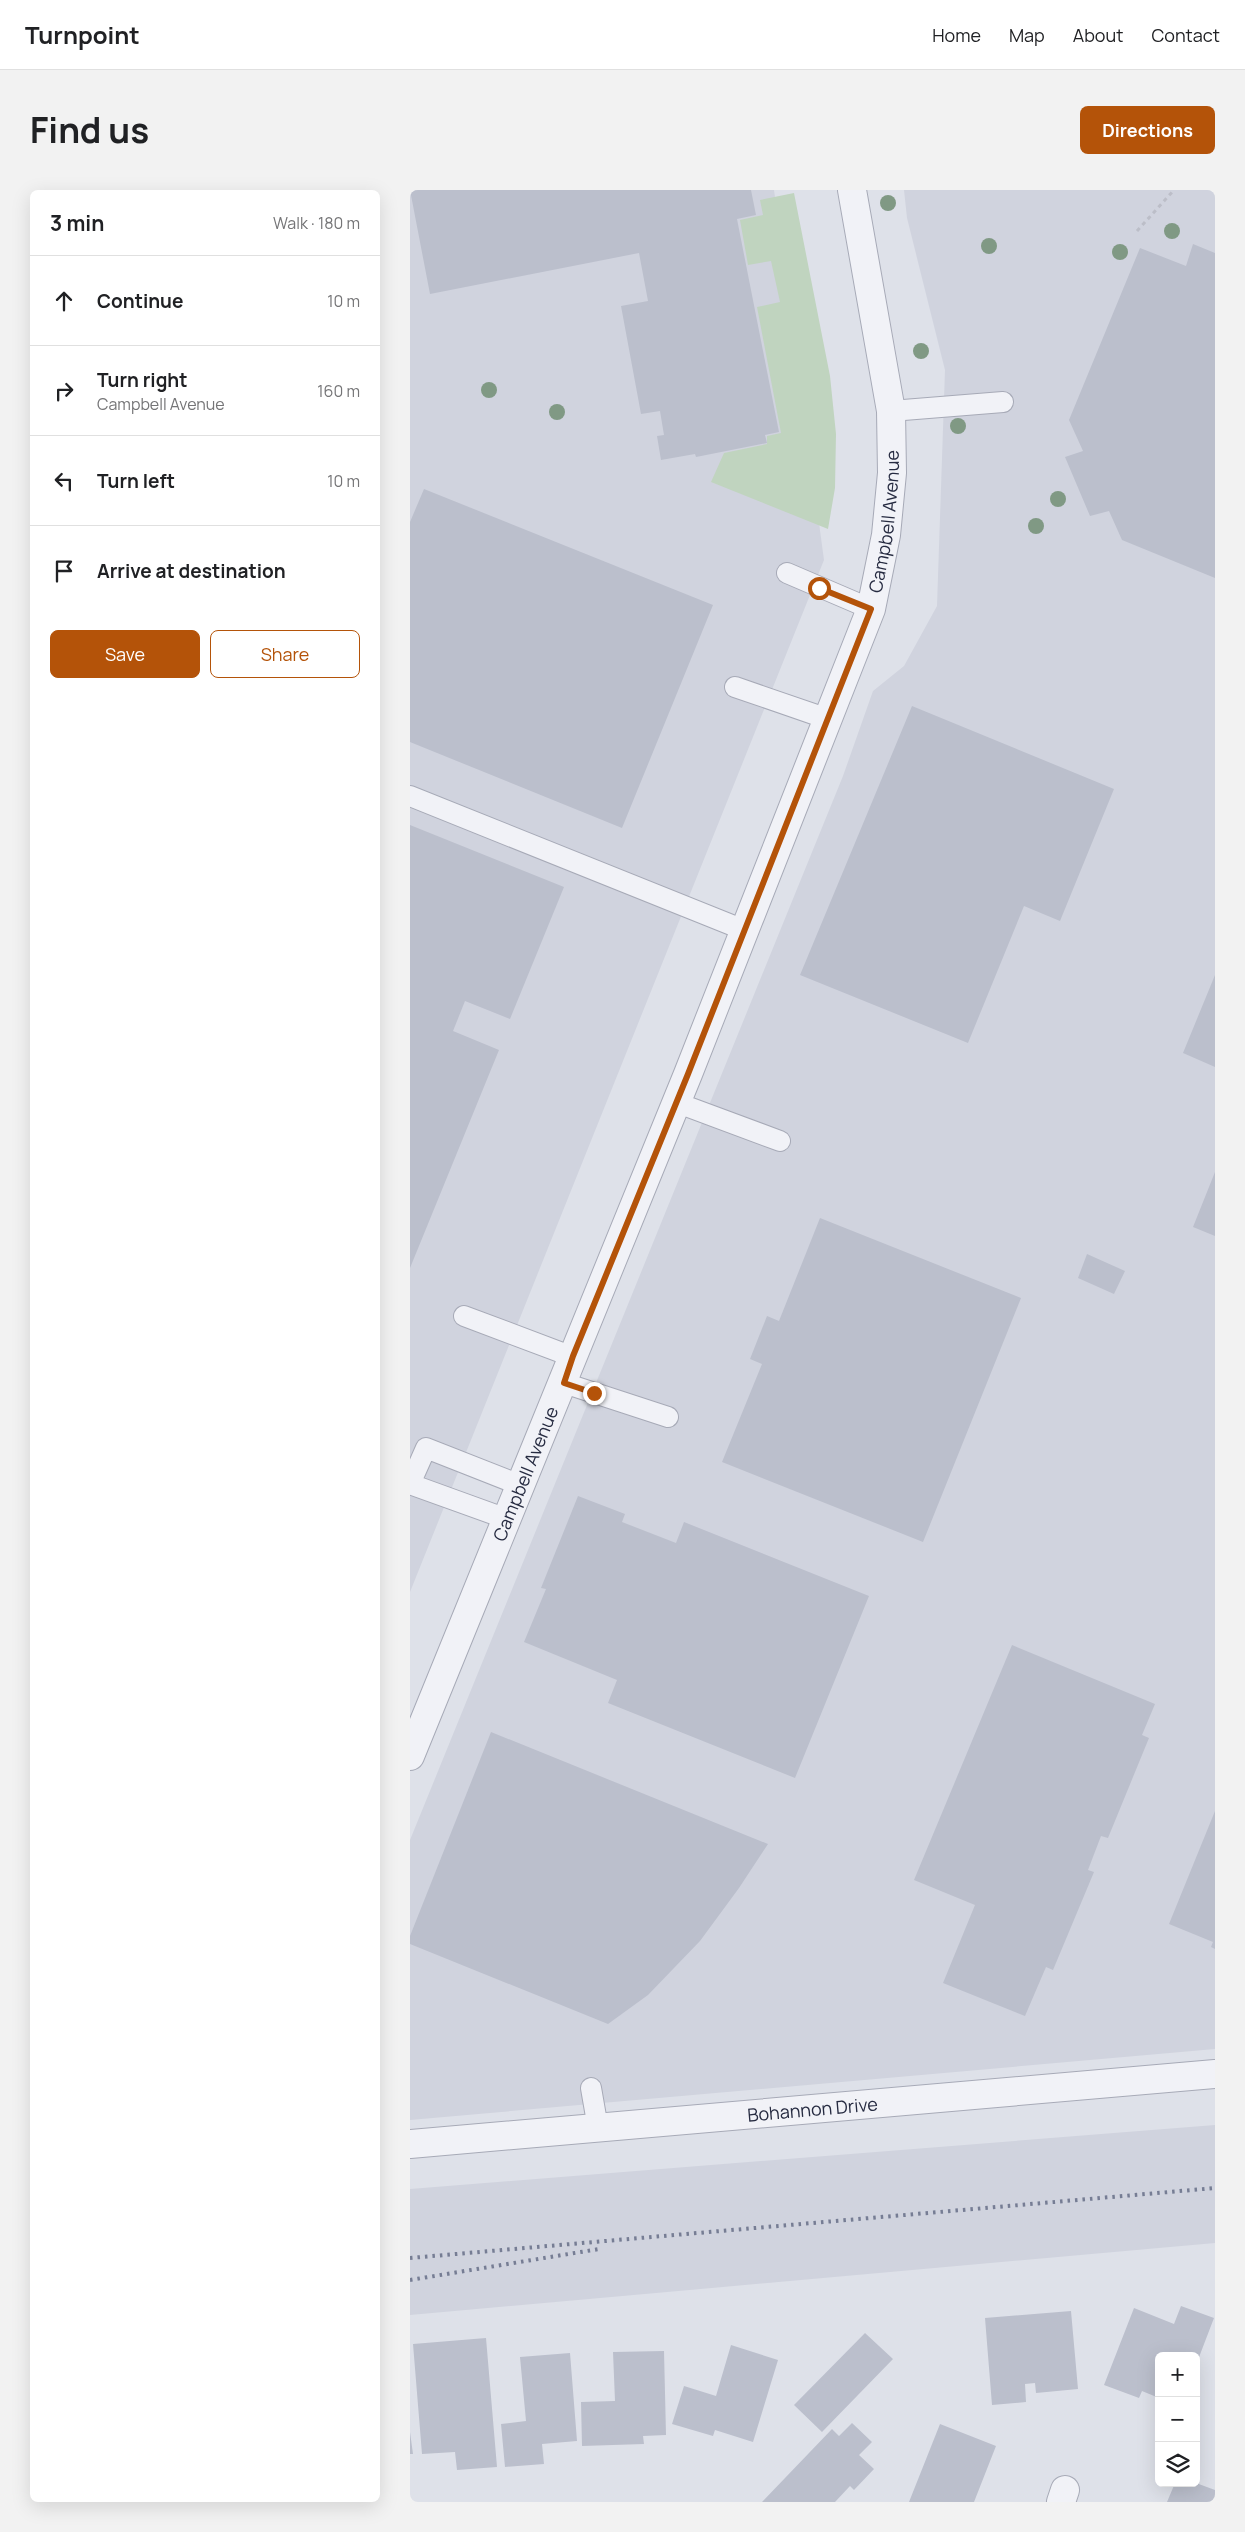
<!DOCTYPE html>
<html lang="en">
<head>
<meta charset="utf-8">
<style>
	body { margin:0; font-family:Manrope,sans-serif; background:#f2f2f2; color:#202124 }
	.controls { position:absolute; right:15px; bottom:15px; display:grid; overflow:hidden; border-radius:8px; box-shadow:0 5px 20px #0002 }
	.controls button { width:45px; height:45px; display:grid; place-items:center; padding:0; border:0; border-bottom:1px solid #e0e0e0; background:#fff; color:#202124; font:25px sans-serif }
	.stop { position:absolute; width:15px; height:15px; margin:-11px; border:4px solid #b45309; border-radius:50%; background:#fff }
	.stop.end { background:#b45309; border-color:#fff; box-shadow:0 1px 5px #0008 }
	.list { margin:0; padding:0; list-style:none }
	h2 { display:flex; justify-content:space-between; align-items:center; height:65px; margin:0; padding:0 20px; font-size:21px }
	h2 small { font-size:16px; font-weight:400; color:#757577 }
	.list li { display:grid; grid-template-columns:32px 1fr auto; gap:15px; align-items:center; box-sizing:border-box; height:90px; padding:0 20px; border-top:1px solid #e0e0e0 }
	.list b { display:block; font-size:19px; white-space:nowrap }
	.list p { margin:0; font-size:16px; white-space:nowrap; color:#757577 }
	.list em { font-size:16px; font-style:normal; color:#757577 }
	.actions { display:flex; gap:10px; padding:15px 20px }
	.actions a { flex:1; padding:11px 0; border:1px solid #b45309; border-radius:8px; text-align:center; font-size:18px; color:#b45309 }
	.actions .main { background:#b45309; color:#fff }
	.icon { flex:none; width:28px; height:28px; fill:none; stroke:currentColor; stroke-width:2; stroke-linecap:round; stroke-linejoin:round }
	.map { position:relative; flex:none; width:805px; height:2312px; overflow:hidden; border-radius:8px }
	header { display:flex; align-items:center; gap:30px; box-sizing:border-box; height:70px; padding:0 25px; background:#fff; border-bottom:1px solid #e0e0e0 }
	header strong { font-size:24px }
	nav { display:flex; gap:28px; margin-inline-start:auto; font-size:18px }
	.intro { display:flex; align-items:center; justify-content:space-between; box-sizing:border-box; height:120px; padding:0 30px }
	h1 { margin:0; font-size:35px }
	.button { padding:12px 22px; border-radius:8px; background:#b45309; color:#fff; font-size:18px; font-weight:700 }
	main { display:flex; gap:30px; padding:0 30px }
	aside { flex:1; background:#fff; border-radius:8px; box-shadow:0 5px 20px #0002 }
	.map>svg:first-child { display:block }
	.built { fill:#d0d3de }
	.green { fill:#c0d4bf }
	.building { fill:#bbbfcc }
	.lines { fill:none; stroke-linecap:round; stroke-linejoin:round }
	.service-casing { stroke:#a7aab7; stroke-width:22 }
	.minor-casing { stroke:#a7aab7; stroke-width:30 }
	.tertiary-casing { stroke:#a7aab7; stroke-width:30 }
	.path { stroke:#bcbec8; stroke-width:3; stroke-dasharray:4 4; stroke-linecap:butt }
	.service { stroke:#f1f2f7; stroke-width:20 }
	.minor { stroke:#f1f2f7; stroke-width:28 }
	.tertiary { stroke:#f1f2f7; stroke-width:28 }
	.rail { stroke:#767d94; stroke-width:4; stroke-dasharray:2.5 5; stroke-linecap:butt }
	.tree { fill:#809984 }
	.route { stroke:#b45309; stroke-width:6 }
	.labels { text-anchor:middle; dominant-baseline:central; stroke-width:5; stroke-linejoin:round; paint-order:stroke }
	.street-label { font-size:18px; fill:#262b41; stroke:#eef0f6 }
</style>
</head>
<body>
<header>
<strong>Turnpoint</strong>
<nav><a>Home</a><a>Map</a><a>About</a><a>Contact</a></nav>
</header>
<div class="intro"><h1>Find us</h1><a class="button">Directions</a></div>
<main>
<aside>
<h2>3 min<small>Walk · 180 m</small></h2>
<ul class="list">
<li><svg class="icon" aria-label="ahead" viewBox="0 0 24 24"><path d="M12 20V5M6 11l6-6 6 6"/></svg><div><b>Continue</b></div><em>10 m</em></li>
<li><svg class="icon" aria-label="right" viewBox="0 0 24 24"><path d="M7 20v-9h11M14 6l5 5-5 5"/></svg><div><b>Turn right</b><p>Campbell Avenue</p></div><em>160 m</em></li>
<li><svg class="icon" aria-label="left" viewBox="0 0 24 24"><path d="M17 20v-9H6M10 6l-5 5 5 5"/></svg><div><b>Turn left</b></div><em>10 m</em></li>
<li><svg class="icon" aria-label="arrive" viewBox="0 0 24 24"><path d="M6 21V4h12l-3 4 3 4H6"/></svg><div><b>Arrive at destination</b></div></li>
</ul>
<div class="actions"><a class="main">Save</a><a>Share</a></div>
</aside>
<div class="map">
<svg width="805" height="2312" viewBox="0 0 805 2312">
	<rect width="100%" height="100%" fill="#dee1e9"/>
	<!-- built -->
	<path class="built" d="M0,0H364L414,370L0,1402Z
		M494,0H805V1859L0,1930V1650L433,586L463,501L494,476L527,416L535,180L497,28Z
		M805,1935V2053L0,2125V1999Z"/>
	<!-- green -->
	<path class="green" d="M384,3L420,186L426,244L425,298L418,339L301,292L314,263L357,254V246L371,243L347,117L370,112L361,71L338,75L330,30L353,25L350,10Z"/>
	<!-- building -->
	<path class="building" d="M0,0H341L346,25L327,29L369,242L355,245L357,253L286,267L285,264L251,270L247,246L254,245L250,221L231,224L211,116L238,111L229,63L20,104Z
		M783,54L805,63V388L712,350L699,321L680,326L655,267L673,261L659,230L730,58L776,76Z
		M14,299L303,415L212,638L0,552V332Z
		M502,516L704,599L650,731L614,716L558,853L390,785Z
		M0,635L154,697L100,829L55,811L43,841L89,860L0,1078Z
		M805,785V877L773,863Z
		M805,982V1046L783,1037Z
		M410,1028L611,1108L513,1352L312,1272L352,1174L340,1169L357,1126L369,1131Z
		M677,1064L715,1081L704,1104L668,1088Z
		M168,1306L215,1324L212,1332L266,1353L274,1332L459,1406L385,1588L198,1513L207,1490L114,1452L136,1399L131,1398Z
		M602,1455L745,1514L732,1545L739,1548L698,1648L691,1646L678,1680L684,1682L643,1780L636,1777L615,1826L533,1793L565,1715L504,1690Z
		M81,1542L358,1654L329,1698L290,1751L238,1805L198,1834L0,1754V1746Z
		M805,1621V1759L801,1757L803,1752L759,1734Z
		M771,2116L804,2128L786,2175V2166H749V2208L732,2201L729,2208L694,2195L724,2118L764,2134Z
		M661,2121L668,2199L626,2203L625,2193L615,2194L616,2212L582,2215L575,2128Z
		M455,2143L483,2169L412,2242L384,2215Z
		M76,2148L87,2277L47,2280L45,2262L12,2264L3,2154Z
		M321,2155L368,2170L343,2252L305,2240L303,2246L262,2234L274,2196L306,2206Z
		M254,2161L256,2245L233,2246L234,2254L172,2256L171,2212L205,2211L203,2162Z
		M160,2163L167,2251L132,2254L134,2274L95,2277L91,2234L116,2231L110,2167Z
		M442,2233L462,2252L449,2265L464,2279L444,2300L440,2296L425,2312H352L422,2239L429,2246Z
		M530,2234L586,2256L564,2312H499Z
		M0,2242L3,2264H0Z
		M765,2293H786L805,2300V2312H757Z"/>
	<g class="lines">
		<defs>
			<path id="service" d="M481,221L593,212
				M377,383L461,419
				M325,497L418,529
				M0,606L334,740
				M265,912L370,951
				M54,1126L163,1167
				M154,1193L258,1227
				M97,1329L0,1294L16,1258L110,1295
				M181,1898L188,1938"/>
			<g id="minor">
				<path id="s1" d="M0,1566L278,884L461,419L476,345L482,283L481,221L442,0"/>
				<path d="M651,2312L655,2300"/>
			</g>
			<g id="tertiary">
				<path id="s2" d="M0,1954L805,1884"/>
			</g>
		</defs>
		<!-- service casing -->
		<use href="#service" class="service-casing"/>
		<!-- minor casing -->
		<use href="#minor" class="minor-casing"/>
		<!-- tertiary casing -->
		<use href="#tertiary" class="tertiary-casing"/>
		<!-- path -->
		<path class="path" d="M727,41L764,0"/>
		<!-- service -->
		<use href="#service" class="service"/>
		<!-- minor -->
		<use href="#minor" class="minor"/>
		<!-- tertiary -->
		<use href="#tertiary" class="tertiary"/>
		<!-- rail -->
		<path class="rail" d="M0,2068L805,1998
			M0,2090L189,2059"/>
	</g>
	<!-- trees -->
	<g class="tree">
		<circle cx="478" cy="13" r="8"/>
		<circle cx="762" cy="41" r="8"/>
		<circle cx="579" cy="56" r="8"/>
		<circle cx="710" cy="62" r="8"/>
		<circle cx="511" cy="161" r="8"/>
		<circle cx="79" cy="200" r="8"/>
		<circle cx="147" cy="222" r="8"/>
		<circle cx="548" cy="236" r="8"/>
		<circle cx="648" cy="309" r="8"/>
		<circle cx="626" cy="336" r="8"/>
	</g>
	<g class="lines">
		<!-- route -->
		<path class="route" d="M184,1203L154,1193L163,1166L278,884L461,419L409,398"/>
	</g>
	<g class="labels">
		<!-- street labels -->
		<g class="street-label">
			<text stroke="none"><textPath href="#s1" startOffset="1325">Campbell Avenue</textPath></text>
			<text stroke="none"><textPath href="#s1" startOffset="305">Campbell Avenue</textPath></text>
			<text stroke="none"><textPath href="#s2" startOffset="404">Bohannon Drive</textPath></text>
		</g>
	</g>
</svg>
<div class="controls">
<button>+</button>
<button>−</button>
<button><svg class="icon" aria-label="layers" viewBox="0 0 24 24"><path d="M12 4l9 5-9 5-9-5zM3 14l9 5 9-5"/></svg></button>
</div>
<div class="stop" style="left:409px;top:398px"></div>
<div class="stop end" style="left:184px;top:1203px"></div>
</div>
</main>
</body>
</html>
